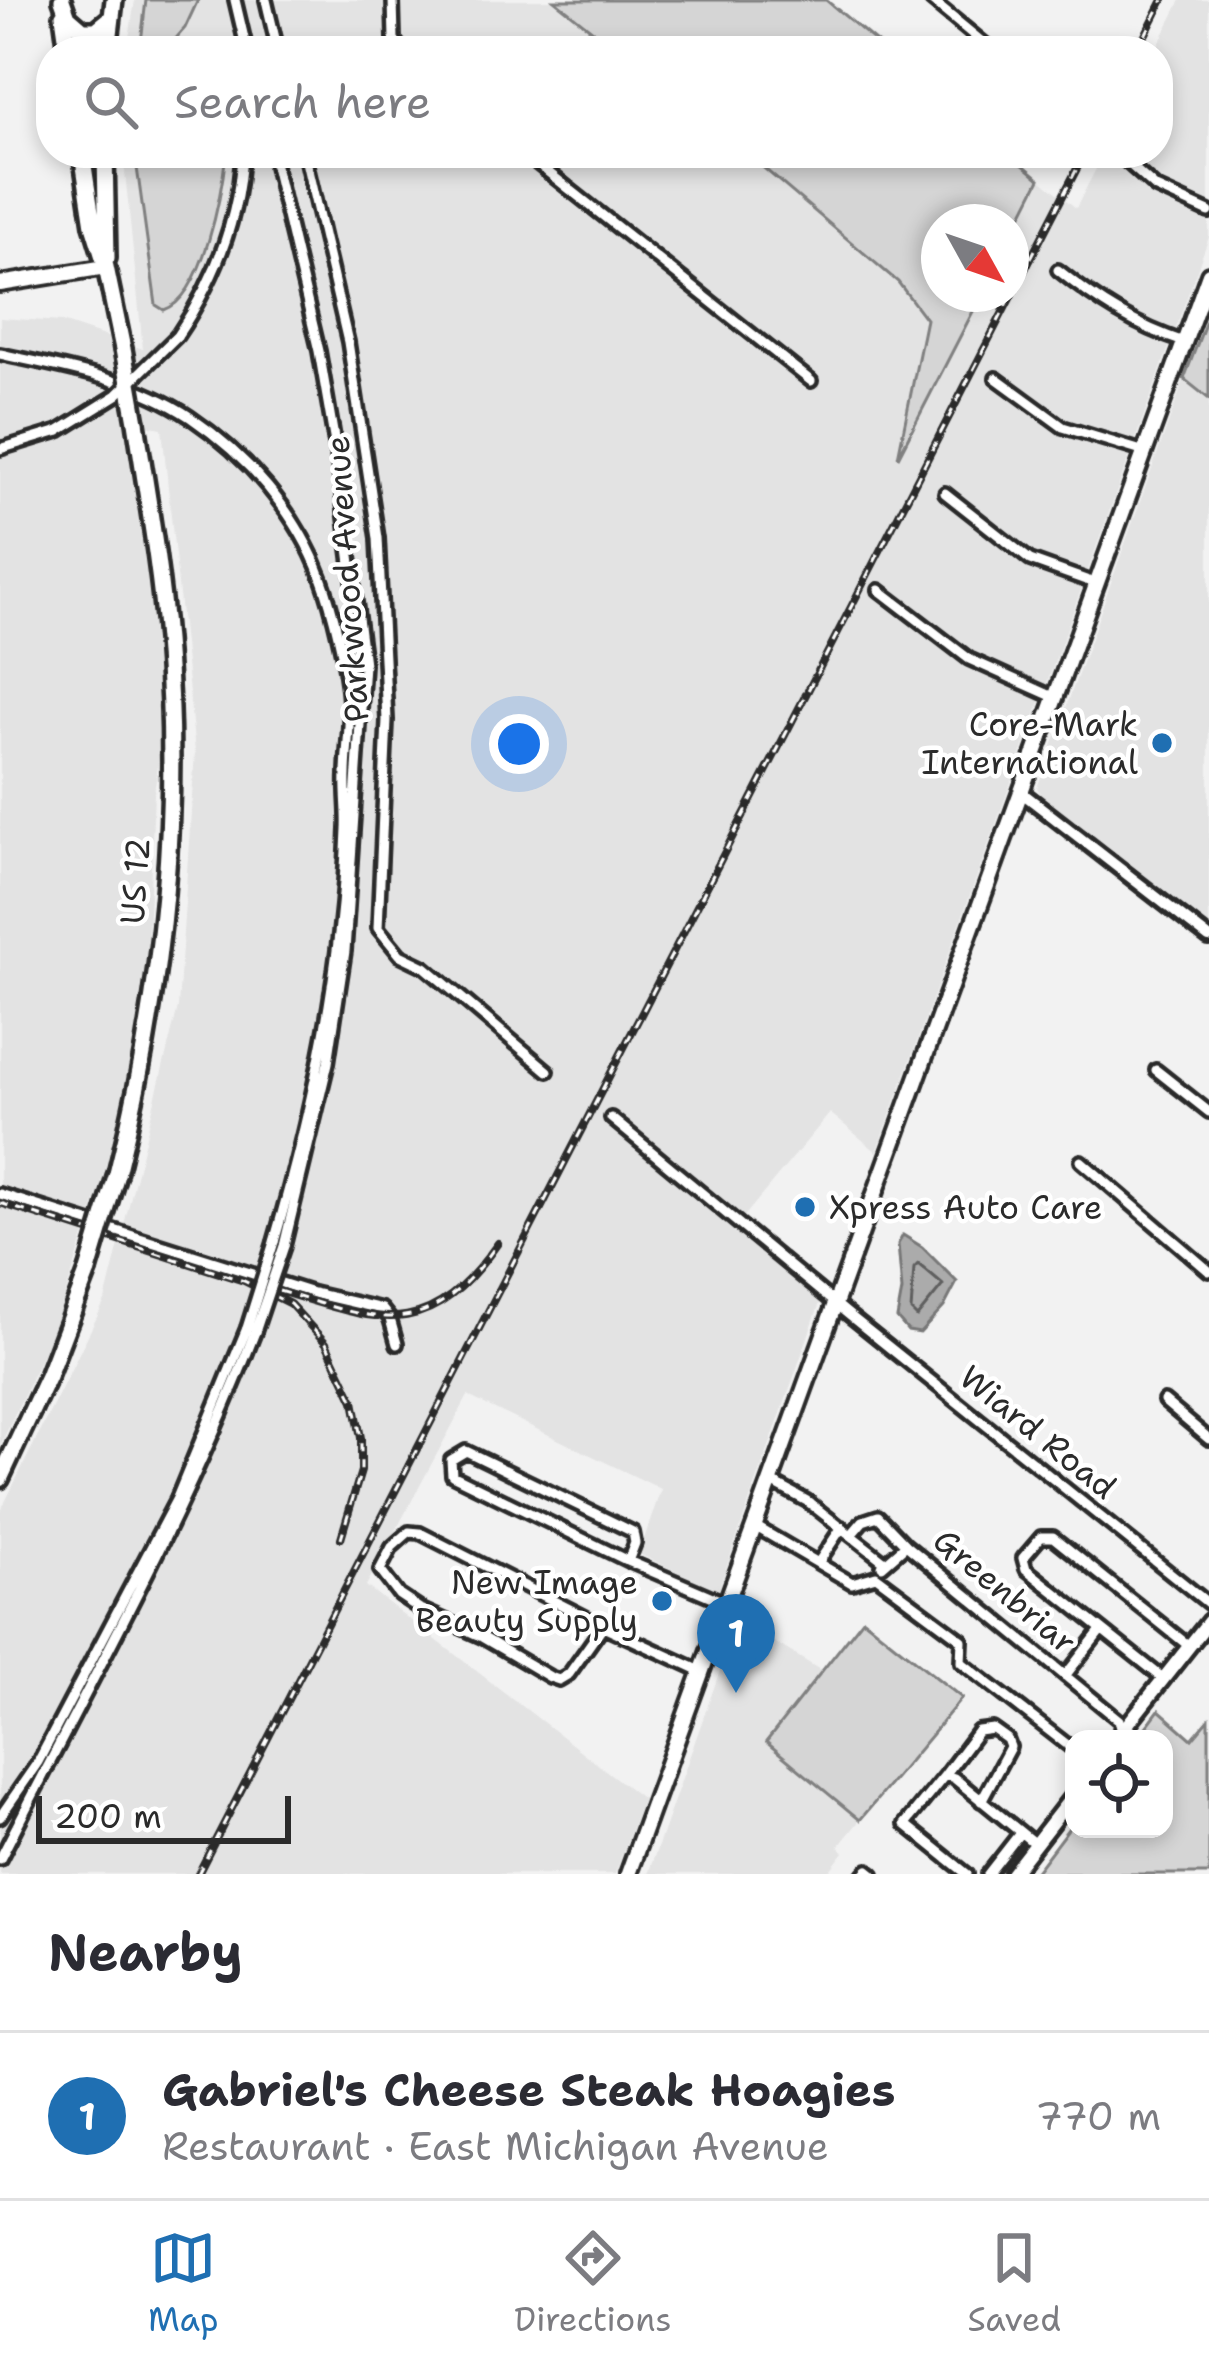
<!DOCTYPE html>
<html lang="en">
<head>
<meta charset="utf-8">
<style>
	body { margin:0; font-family:"Shantell Sans",sans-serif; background:#f7f7f7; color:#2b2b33 }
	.controls { position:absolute; right:36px; bottom:36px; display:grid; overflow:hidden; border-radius:24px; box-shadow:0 6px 18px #0003 }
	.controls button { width:108px; height:108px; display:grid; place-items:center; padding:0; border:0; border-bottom:3px solid #e1e1e2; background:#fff; color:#2b2b33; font:60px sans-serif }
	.compass { position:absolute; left:921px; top:204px; width:108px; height:108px; border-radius:50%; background:#fff; box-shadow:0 6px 18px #0003; rotate:130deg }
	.scale { position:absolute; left:36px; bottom:30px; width:255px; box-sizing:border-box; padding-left:12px; border:6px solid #2b2b2b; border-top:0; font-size:33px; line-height:42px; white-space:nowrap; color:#2b2b2b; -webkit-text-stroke:9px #fff; paint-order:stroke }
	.you { position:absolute; left:519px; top:744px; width:42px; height:42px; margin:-30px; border:9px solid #fff; border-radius:50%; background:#1a73e8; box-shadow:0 0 0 18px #1a73e833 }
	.badge { display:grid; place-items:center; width:78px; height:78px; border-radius:50%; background:#1f6fb2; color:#fff; font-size:39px; font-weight:700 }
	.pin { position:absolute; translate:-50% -99px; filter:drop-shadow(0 3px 6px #0008) }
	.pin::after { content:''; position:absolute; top:63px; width:42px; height:36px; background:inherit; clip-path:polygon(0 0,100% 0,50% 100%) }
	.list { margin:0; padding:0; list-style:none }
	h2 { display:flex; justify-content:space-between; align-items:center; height:156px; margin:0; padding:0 48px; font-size:51px }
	h2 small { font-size:39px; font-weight:400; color:#7c7c81 }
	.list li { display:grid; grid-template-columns:78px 1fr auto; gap:36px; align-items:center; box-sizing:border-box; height:168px; padding:0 48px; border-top:3px solid #e1e1e2 }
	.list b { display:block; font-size:45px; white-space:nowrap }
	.list p { margin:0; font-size:39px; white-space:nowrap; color:#7c7c81 }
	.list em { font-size:39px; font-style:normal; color:#7c7c81 }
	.icon { flex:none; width:66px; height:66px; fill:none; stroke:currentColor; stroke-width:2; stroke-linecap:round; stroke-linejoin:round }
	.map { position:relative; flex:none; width:1209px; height:1874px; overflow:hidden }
	.search { position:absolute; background:#fff; box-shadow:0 6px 18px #0003; left:36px; right:36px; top:36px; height:132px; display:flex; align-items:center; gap:30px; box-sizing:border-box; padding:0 42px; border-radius:48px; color:#7c7c81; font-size:45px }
	.sheet { height:324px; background:#fff }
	nav { display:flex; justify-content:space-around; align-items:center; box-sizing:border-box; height:168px; border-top:3px solid #e1e1e2; background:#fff; font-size:33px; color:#7c7c81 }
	nav a { display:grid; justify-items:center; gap:6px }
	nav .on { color:#1f6fb2 }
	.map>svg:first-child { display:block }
	.built { fill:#e3e3e3; fill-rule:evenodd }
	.green { fill:#d5d5d5; stroke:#808080; stroke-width:3 }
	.water { fill:#ababab; stroke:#787878; stroke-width:3 }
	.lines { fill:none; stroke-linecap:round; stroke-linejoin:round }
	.shore { stroke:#5e5e5e; stroke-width:3 }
	.minor-casing { stroke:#2b2b2b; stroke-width:18 }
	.tertiary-casing { stroke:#2b2b2b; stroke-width:20 }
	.secondary-casing { stroke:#2b2b2b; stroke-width:21 }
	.primary-casing { stroke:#2b2b2b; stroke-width:22 }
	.trunk-casing { stroke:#2b2b2b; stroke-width:24 }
	.minor { stroke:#fff; stroke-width:9 }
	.tertiary { stroke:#fff; stroke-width:10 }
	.secondary { stroke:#fff; stroke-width:12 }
	.primary { stroke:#fff; stroke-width:14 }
	.trunk { stroke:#fff; stroke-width:15 }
	.rail-casing { stroke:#2b2b2b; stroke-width:8 }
	.rail { stroke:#fff; stroke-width:3; stroke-dasharray:9; stroke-linecap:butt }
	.minor-bridge-casing { stroke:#2b2b2b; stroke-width:18; stroke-linecap:butt }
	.trunk-bridge-casing { stroke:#2b2b2b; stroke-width:24; stroke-linecap:butt }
	.minor-bridge { stroke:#fff; stroke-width:9 }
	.trunk-bridge { stroke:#fff; stroke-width:15 }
	.poi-dot { fill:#1f6fb2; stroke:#fff; stroke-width:4.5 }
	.labels { text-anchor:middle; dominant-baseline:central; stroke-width:9; stroke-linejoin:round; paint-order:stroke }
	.street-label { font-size:33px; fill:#2b2b2b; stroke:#fff }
	.poi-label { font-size:33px; fill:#2b2b2b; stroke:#fff; text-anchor:end }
</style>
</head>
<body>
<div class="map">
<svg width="1209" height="1874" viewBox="0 0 1209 1874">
	<rect width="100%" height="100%" fill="#f2f2f2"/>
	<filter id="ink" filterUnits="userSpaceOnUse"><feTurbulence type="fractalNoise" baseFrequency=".00833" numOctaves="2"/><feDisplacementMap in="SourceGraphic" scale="24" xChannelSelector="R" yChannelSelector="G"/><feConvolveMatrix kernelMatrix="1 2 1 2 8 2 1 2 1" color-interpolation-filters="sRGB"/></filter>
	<g filter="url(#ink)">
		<!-- built -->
		<path class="built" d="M135,0H262L276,51H127Z
			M270,0H826L887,51H282Z
			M1181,0H1209V237L877,1152L830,1113L737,1225L821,1300L718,1591L639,1554L661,1489L468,1396L366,1586L643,1799L615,1874H0V1512L105,1301L178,1007L195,752L162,428L124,421L155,614L163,705V732L154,793L147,964L124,1096L103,1178L54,1330L0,1446V318L62,322L143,349L123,153H1009L1076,208L1104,153H1158L1155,51ZM939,222H1011V294H939Z
			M1209,310V931L1044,799L1037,788Z
			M738,1620L822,1671L766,1743L860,1820L839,1846L844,1852L827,1874H648Z"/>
		<!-- green -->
		<path class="green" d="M146,0H198L185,28L165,51H140Z
			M554,0H826L887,51H618Z
			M135,153H226C222,191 204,297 164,310L156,305Z
			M746,153H1009L1040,179L1011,236V222H939V294H982L898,457L926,319L898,282Z
			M1209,313V399L1184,379Z
			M863,1619L962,1698L860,1820L766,1742Z
			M1159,1710L1192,1739L1209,1719V1874H1034L1074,1821V1829H1164V1739H1137Z"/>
		<!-- water -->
		<path class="water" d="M903,1235L922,1247L957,1282L944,1307L920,1333L908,1331L897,1318L902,1291L898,1244Z"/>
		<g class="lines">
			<!-- shore -->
			<path class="shore" d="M918,1264L943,1285L917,1317L911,1311L914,1268Z"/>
			<defs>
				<path id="minor" d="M235,0L247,51
					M266,0L278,51
					M393,0L394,39L402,51
					M931,0L993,51
					M272,153L319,351L337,455L364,664L345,951L328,1063L284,1246
					M304,153L348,342L378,538L387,720L378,928L400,955L425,967L548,1071
					M524,153L811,381
					M1117,153L1156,188L1209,212
					M1058,270C1098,302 1135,326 1184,342
					M177,336C215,280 239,221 242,153
					M0,354C65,368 133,379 190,417C246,455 297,512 321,577C333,609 347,668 349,702C351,725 346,751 346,775C345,793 348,811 347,829C342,971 313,1107 274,1242
					M996,378L1063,427L1145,452
					M0,449L59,431
					M945,493L1030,560L1097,584
					M879,590L969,659L1056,698
					M1156,1070L1209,1112
					M611,1118L849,1315L1209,1604
					M1081,1161L1209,1271
					M0,1194L313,1293L382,1309L390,1319L397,1344
					M1164,1401L1209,1439
					M770,1481L807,1501L885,1562
					M753,1525L852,1583L876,1576L962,1640L961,1662L1074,1750
					M409,1532L420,1533L603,1626L569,1674L559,1680L550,1677L482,1637L420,1609L399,1595L380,1570L392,1547Z
					M851,1535L863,1521L878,1516L906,1545L1119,1720L1122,1732
					M628,1561L635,1543L633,1532L466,1451L451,1460L452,1475L628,1561L726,1603
					M818,1563L842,1527
					M882,1566L906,1545
					M603,1626L701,1671
					M1065,1676L1101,1630
					M1164,1679L1026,1569L1023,1558L1041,1537H1053L1189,1646
					M945,1775L978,1731L993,1729L1007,1739L1010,1747L981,1801
					M0,1817L38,1762L177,1498L247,1328
					M0,1859C89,1684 185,1515 255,1332
					M864,1874L868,1870L873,1874
					M967,1874L905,1824L945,1775L954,1778L1035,1844
					M988,1874L1020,1833"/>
				<path id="tertiary" d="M1021,792L1209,938"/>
				<path id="secondary" d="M1116,1739L1209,1621
					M1012,1874L1074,1794"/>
				<path id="primary" d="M0,284L106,267
					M628,1874L1209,274"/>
				<path id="trunk" d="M62,0L68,17L83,30H96L112,17
					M63,15L68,51
					M108,51L114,0
					M82,153L93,225L106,267L123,349
					M105,153L107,258
					M117,1174C161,999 181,820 166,640C160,566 147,495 136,422
					M0,1479L48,1376L88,1271"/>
			</defs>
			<!-- minor casing -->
			<use href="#minor" class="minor-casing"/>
			<!-- tertiary casing -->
			<use href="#tertiary" class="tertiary-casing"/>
			<!-- secondary casing -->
			<use href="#secondary" class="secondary-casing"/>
			<!-- primary casing -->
			<use href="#primary" class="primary-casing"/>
			<!-- trunk casing -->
			<use href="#trunk" class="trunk-casing"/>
			<!-- minor -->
			<use href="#minor" class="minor"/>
			<!-- tertiary -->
			<use href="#tertiary" class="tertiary"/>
			<!-- secondary -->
			<use href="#secondary" class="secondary"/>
			<!-- primary -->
			<use href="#primary" class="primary"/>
			<!-- trunk -->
			<use href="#trunk" class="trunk"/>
			<defs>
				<path id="rail" d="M1137,51L1163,0
					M0,1203L244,1281L290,1304L326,1343L354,1401L361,1438V1471L341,1538
					M279,1291C382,1322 427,1344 498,1243
					M198,1874L1085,153"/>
			</defs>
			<!-- rail casing -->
			<use href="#rail" class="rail-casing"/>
			<!-- rail -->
			<use href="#rail" class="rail"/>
			<defs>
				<path id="minor-bridge" d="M59,431L117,395L177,336
					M247,1328L274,1242
					M255,1332L284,1246"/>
				<path id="trunk-bridge" d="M123,349L136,422
					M88,1271L117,1174"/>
			</defs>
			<!-- minor-bridge casing -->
			<use href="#minor-bridge" class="minor-bridge-casing"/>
			<!-- trunk-bridge casing -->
			<use href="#trunk-bridge" class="trunk-bridge-casing"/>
			<!-- minor-bridge -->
			<use href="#minor-bridge" class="minor-bridge"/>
			<!-- trunk-bridge -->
			<use href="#trunk-bridge" class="trunk-bridge"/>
		</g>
	</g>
	<!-- markers -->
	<g class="poi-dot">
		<circle cx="1162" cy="743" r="12"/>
		<circle cx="805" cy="1207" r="12"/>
		<circle cx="662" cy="1601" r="12"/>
	</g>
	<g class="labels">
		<!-- street labels -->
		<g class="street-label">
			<text transform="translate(347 579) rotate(-94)">Parkwood Avenue</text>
			<text transform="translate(135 881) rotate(-86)">US 12</text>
			<text transform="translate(1038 1432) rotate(39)">Wiard Road</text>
			<text transform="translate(1005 1591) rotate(40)">Greenbriar</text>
		</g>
		<!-- poi labels -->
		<g class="poi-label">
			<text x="1138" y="724">Core-Mark<tspan x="1138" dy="38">International</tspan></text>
			<text x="829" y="1207" text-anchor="start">Xpress Auto Care</text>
			<text x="638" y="1582">New Image<tspan x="638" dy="38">Beauty Supply</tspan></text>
		</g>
	</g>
</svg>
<div class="controls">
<button><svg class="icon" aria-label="locate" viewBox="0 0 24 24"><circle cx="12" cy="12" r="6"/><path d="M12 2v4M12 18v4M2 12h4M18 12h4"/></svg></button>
</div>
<svg class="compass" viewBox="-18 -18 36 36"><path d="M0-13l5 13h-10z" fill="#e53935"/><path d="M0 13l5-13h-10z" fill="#7c7c81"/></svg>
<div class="scale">200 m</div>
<div class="you"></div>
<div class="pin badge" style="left:736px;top:1693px">1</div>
<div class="search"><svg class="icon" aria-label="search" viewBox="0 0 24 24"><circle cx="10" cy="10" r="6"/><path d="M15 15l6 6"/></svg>Search here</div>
</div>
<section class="sheet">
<h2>Nearby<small></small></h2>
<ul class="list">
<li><span class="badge">1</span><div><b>Gabriel's Cheese Steak Hoagies</b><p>Restaurant · East Michigan Avenue</p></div><em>770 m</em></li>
</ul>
</section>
<nav>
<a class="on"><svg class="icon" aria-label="map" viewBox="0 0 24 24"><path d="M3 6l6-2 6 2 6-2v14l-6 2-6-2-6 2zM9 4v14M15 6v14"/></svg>Map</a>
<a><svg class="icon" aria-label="directions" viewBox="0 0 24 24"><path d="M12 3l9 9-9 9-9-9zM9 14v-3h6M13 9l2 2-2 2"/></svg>Directions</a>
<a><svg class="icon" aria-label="saved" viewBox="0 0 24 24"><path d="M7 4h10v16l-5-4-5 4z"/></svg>Saved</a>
</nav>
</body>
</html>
